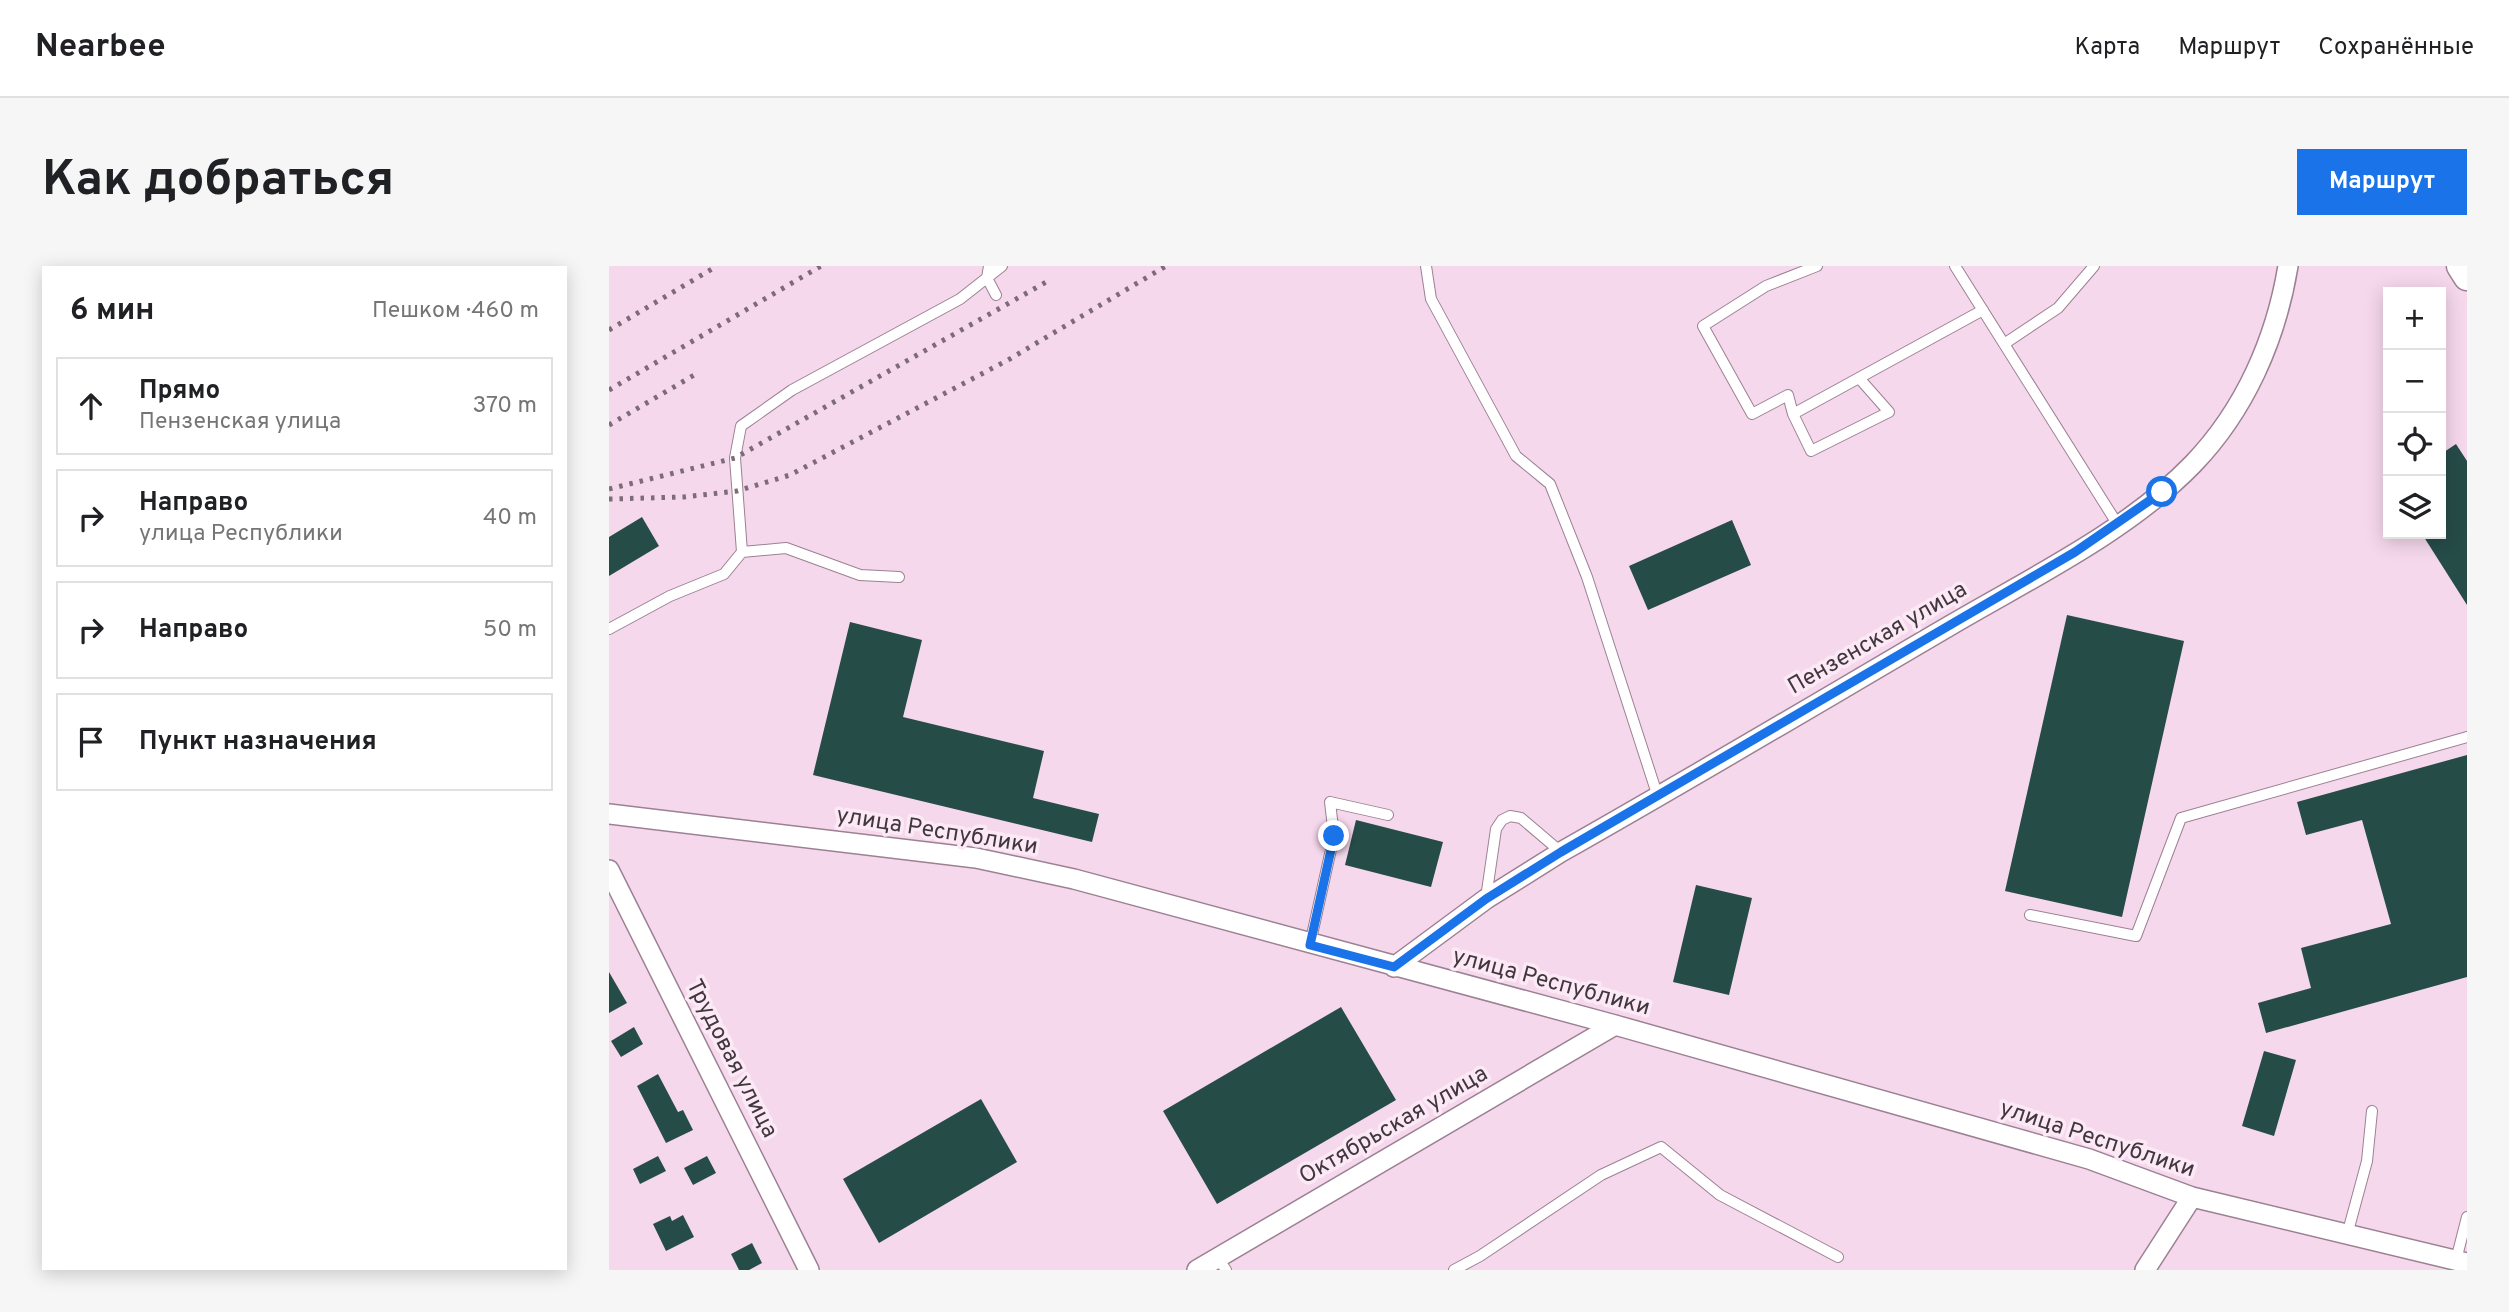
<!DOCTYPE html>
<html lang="ru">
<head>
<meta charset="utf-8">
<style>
	body { margin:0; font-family:Overpass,sans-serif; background:#f6f6f6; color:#202124 }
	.controls { position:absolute; right:21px; top:21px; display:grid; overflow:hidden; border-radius:0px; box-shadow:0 4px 18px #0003 }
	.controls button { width:63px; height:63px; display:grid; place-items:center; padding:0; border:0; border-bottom:2px solid #e0e0e0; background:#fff; color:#202124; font:35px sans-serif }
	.stop { position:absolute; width:21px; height:21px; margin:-16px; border:5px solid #1a73e8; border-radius:50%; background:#fff }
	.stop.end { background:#1a73e8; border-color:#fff; box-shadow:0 2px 7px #0008 }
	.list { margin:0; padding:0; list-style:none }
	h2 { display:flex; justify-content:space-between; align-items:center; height:91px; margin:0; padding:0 28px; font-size:30px }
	h2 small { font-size:23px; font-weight:400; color:#757577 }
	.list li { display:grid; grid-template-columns:46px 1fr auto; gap:21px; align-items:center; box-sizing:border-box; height:98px; margin:0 14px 14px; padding:0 14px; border:2px solid #e0e0e0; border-radius:0px }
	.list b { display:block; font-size:26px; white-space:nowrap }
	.list p { margin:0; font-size:23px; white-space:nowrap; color:#757577 }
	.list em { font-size:23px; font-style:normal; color:#757577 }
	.icon { flex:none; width:38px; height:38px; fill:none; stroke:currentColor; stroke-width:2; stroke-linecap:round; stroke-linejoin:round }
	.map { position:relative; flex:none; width:1858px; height:1004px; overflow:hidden; border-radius:0px }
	header { display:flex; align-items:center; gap:42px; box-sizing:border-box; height:98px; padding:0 35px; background:#fff; border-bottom:2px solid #e0e0e0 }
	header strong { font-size:33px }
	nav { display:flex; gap:38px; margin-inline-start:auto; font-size:24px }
	.intro { display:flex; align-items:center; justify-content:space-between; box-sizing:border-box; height:168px; padding:0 42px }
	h1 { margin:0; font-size:49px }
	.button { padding:18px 32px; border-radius:0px; background:#1a73e8; color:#fff; font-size:24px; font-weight:700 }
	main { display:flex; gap:42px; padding:0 42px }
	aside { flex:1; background:#fff; border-radius:0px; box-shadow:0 4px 18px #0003 }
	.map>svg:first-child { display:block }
	.building { fill:#264c48 }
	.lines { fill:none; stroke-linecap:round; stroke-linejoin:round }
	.lane-casing { stroke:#9c8093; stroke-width:12 }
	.street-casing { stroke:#9c8093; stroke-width:22 }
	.secondary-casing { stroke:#9c8093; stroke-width:29 }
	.lane { stroke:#fff; stroke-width:10 }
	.street { stroke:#fff; stroke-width:19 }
	.secondary { stroke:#fff; stroke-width:26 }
	.rail { stroke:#7d6b77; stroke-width:5; stroke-dasharray:3.5 7; stroke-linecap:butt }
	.route { stroke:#1a73e8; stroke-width:9 }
	.labels { text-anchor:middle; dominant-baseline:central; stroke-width:7; stroke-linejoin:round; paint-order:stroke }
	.street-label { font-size:23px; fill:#43373f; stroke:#fce9f6 }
</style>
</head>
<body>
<header>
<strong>Nearbee</strong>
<nav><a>Карта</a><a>Маршрут</a><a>Сохранённые</a></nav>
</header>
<div class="intro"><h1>Как добраться</h1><a class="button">Маршрут</a></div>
<main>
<aside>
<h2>6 мин<small>Пешком · 460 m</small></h2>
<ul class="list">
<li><svg class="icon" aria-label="ahead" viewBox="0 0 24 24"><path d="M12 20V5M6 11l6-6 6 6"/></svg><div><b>Прямо</b><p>Пензенская улица</p></div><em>370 m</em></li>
<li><svg class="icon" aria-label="right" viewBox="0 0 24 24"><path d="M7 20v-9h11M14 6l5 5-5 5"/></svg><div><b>Направо</b><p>улица Республики</p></div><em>40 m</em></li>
<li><svg class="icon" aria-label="right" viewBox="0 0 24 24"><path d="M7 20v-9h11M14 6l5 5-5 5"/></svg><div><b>Направо</b></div><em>50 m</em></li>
<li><svg class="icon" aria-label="arrive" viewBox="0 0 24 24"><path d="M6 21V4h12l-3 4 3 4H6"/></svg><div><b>Пункт назначения</b></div></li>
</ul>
</aside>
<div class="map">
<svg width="1858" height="1004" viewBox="0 0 1858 1004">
	<rect width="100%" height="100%" fill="#f6d8ec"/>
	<!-- building -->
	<path class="building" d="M1847,178L1858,195V339L1813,268H1832V188Z
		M33,251L50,280L0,310V271Z
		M1123,254L1142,299L1039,344L1020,300Z
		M1458,349L1575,375L1513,651L1396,625Z
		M241,356L313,374L294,451L435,485L424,532L490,548L483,576L204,509Z
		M1858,489V711L1657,767L1649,737L1702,722L1692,682L1782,658L1753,554L1697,569L1688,536Z
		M747,554L834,576L822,621L736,599Z
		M1087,619L1143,632L1120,729L1064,716Z
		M0,706L18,737L0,747Z
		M732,741L787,834L608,938L554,845Z
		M25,761L34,778L12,791L2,775Z
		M1655,785L1687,794L1665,870L1633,860Z
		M49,808L69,846L74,844L84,864L57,877L28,820Z
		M372,833L408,896L270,977L234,913Z
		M49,890L57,905L31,918L24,903Z
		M98,890L107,907L84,919L75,902Z
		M74,949L85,971L57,985L44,958L61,950L63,955Z
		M143,977L153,997L140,1004H130L122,988Z"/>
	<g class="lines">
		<defs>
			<path id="lane" d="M380,0L378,12L387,29
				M817,0L822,33L907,190L941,218L978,311L1049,531
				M1346,0L1509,259
				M1395,78L1449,42L1485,0
				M1250,112L1280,146L1202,185L1184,148L1374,44
				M1184,148L1179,129L1143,148L1094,60L1157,20L1208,0
				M133,286L177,282L251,309L290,311
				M0,363L61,330L115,308L133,286L126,192L132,160L183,124L351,33L393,0
				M877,632L887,563L893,554L901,550L912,552L952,586
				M1421,649L1527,670L1572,552L1858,471
				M701,678L725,570L721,536L779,549
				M1738,969L1758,895L1763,845
				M609,992L617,1004
				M1847,994L1858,951
				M845,1004L871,990L992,909L1052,881L1111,929L1229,991"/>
			<path id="street" d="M0,548L367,592L465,613L1006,759L1480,893L1583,931L1858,997
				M0,604L200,1004
				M785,701L877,633L952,586C1083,512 1212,435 1342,359C1422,312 1519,265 1584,198C1636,144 1667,73 1679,0
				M588,1004L1006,759
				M1536,1004L1583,931"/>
			<path id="secondary" d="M1851,0L1858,11"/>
		</defs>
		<!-- lane casing -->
		<use href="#lane" class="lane-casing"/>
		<!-- street casing -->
		<use href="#street" class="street-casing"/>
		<!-- secondary casing -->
		<use href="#secondary" class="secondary-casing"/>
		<!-- lane -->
		<use href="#lane" class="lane"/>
		<!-- street -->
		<use href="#street" class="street"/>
		<!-- secondary -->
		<use href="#secondary" class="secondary"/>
		<!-- rail -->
		<path class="rail" d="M0,64L108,0
			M0,124L212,0
			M0,159L87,108
			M0,223L126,192L439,15
			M0,233L75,231L128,225L181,209L399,94L557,0"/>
	</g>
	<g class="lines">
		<!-- route -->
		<path class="route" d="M725,570L701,679L785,701L877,633L952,586L1466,286L1553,226"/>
	</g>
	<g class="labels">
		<!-- street labels -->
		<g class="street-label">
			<text transform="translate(1269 373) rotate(-30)">Пензенская улица</text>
			<text transform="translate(328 566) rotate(9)">улица Республики</text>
			<text transform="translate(942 717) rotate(15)">улица Республики</text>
			<text transform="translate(122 793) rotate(63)">Трудовая улица</text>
			<text transform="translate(785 860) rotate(-30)">Октябрьская улица</text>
			<text transform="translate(1488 874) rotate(18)">улица Республики</text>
		</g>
	</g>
</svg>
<div class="controls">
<button>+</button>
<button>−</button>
<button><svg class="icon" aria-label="locate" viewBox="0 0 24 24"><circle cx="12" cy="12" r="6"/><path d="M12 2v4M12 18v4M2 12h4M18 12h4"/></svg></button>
<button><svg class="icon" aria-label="layers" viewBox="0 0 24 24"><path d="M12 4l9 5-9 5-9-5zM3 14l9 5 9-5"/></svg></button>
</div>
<div class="stop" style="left:1553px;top:226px"></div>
<div class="stop end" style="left:725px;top:570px"></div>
</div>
</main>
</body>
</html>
